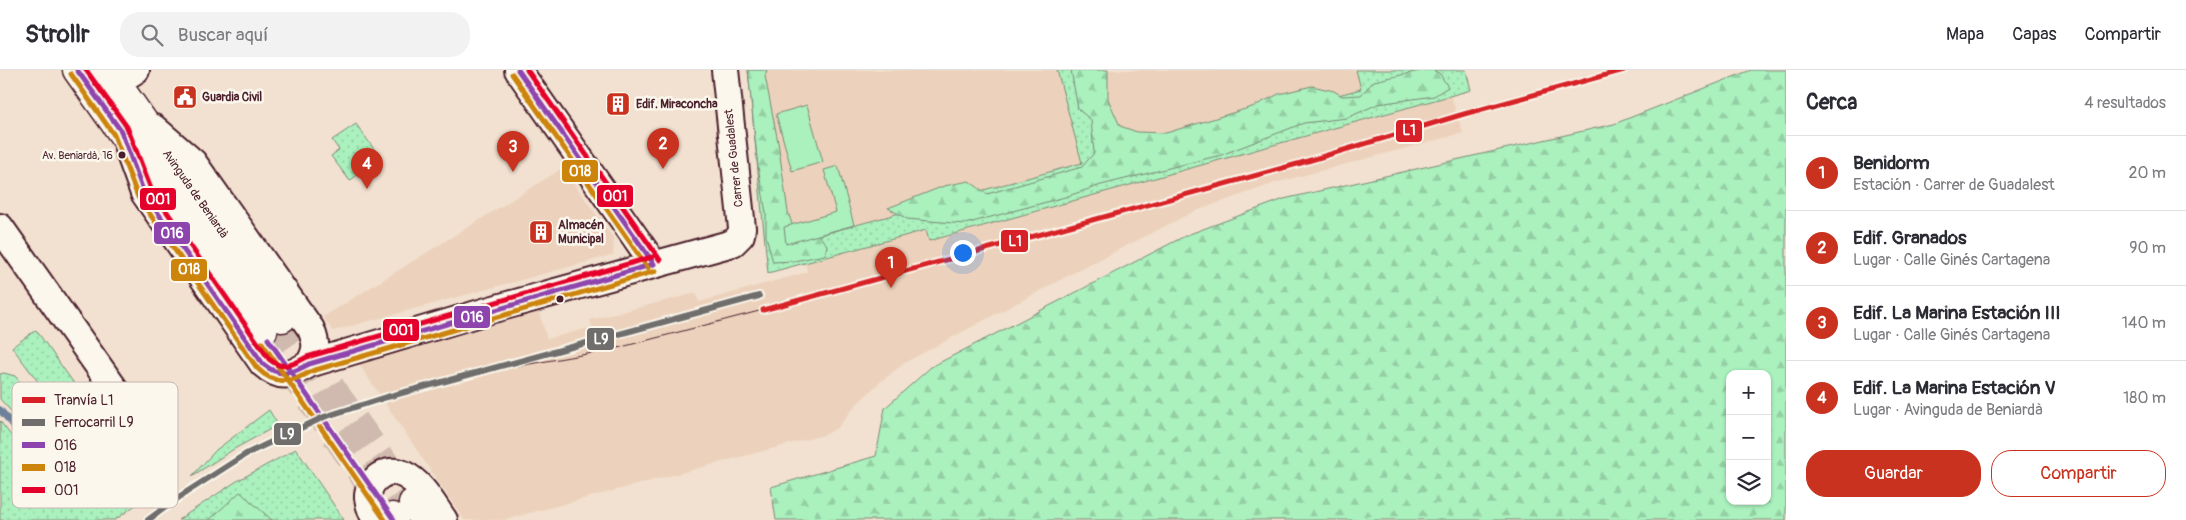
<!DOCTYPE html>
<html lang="es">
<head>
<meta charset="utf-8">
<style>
	body { margin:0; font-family:Pangolin,sans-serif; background:#f2f2f3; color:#2b2b33 }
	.controls { position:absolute; right:15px; bottom:15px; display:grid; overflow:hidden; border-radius:10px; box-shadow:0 1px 4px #0004 }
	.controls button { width:45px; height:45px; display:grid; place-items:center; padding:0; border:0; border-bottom:1px solid #e1e1e2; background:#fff; color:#2b2b33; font:25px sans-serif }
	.you { position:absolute; left:962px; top:182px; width:18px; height:18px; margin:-12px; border:4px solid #fff; border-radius:50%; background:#1a73e8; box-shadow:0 0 0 8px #1a73e833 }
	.badge { display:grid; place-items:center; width:32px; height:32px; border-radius:50%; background:#c8321e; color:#fff; font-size:16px; font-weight:700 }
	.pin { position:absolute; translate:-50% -41px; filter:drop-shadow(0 1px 2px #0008) }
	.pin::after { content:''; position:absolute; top:26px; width:18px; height:15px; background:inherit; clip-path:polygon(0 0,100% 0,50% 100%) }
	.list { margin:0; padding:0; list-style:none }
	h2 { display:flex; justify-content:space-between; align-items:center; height:65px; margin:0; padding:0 20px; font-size:21px }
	h2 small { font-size:16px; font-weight:400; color:#7c7c81 }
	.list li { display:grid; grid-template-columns:32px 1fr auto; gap:15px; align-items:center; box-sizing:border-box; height:75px; padding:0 20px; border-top:1px solid #e1e1e2 }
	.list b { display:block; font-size:19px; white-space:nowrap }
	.list p { margin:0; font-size:16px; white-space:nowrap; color:#7c7c81 }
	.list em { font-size:16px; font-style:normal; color:#7c7c81 }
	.actions { display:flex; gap:10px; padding:15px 20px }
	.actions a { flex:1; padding:11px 0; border:1px solid #c8321e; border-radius:20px; text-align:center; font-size:18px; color:#c8321e }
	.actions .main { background:#c8321e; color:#fff }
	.icon { flex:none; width:28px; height:28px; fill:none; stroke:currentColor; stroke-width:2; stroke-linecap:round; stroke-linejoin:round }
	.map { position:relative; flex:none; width:1786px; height:450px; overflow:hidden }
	header { display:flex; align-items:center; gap:30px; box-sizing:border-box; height:70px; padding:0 25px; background:#fff; border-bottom:1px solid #e1e1e2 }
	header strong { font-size:24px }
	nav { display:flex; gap:28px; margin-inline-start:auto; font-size:18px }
	.search { width:350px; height:45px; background:#f2f2f3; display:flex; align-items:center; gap:12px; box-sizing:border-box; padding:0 18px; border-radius:20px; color:#7c7c81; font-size:19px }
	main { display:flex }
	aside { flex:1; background:#fff }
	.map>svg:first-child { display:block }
	.built { fill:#ecd2bc }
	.grass { fill:url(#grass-dots); stroke:#7a8874 }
	.forest { fill:url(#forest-firs); stroke:#7a8874; fill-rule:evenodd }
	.garden { fill:#aaf1be; stroke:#7a8874 }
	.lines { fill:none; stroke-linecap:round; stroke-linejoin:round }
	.stream { stroke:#6d819b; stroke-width:7 }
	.major-tunnel { stroke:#d0baaf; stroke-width:28; stroke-dasharray:28 14; stroke-linecap:butt }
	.minor-casing { stroke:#4a1f2b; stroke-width:30 }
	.major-casing { stroke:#4a1f2b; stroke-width:31 }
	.minor { stroke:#fbf7ec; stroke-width:26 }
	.major { stroke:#fbf7ec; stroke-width:28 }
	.tram { stroke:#4a1f2b; stroke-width:1 }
	.bus-1-casing { stroke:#fbf7ec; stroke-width:9 }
	.bus-2-casing { stroke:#fbf7ec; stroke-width:9 }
	.bus-3-casing { stroke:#fbf7ec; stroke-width:9 }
	.bus-1 { stroke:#8e44ad; stroke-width:5 }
	.bus-2 { stroke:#cc840b; stroke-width:5 }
	.bus-3 { stroke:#e4002b; stroke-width:5 }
	.rail-1-casing { stroke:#fbf7ec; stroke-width:10 }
	.rail-1 { stroke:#706e6d; stroke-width:6 }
	.tram-1-casing { stroke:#fbf7ec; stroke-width:9 }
	.tram-1 { stroke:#d72028; stroke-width:5 }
	.bus-dot { fill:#4a1f2b; stroke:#fbf7ec; stroke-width:2 }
	.labels { text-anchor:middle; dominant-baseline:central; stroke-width:5; stroke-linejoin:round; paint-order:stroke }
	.bus-label { font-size:11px; fill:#4a1f2b; stroke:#fbf7ec; text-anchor:end }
	.poi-label { font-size:12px; font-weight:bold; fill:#4a1f2b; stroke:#fbf7ec; text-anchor:start }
	.street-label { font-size:12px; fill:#4a1f2b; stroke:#fbf7ec }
	.key { fill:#fbf7ec; stroke:#c6b6b2; stroke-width:1 }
	.key-label { font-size:14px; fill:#4a1f2b }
	.line-badge { stroke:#fbf7ec; stroke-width:2 }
	.badge-label { font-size:14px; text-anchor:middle; font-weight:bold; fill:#fff }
</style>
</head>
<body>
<header>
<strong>Strollr</strong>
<div class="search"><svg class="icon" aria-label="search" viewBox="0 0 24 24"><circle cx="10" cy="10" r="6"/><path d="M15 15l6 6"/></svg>Buscar aquí</div>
<nav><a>Mapa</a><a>Capas</a><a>Compartir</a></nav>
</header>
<main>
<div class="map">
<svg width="1786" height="450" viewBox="0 0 1786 450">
	<defs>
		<pattern id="grass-dots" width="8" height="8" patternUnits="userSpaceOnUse" patternTransform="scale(1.25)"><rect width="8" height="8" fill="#aaf1be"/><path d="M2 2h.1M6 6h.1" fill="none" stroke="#94cea3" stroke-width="1.8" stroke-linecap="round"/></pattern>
		<pattern id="forest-firs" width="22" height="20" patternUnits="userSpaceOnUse" patternTransform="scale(1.25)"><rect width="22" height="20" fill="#aaf1be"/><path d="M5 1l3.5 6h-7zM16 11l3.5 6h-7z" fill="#94cea3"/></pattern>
	</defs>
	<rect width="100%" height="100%" fill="#f2e1d0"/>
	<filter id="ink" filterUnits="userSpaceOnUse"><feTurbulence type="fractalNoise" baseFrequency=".02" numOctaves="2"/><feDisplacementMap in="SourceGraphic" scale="10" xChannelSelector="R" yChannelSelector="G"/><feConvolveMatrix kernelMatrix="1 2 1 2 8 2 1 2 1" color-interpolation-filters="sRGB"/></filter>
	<g filter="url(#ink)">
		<!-- built -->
		<path class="built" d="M763,0H1436L1148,75L786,174Z
			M1451,26L1463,63L1275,113L1193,142L1079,200L906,292L879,313L856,335L838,357L827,364L504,450H464L358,293L539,242L547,269L592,257L590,250L696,223L699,232L807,202L805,193L926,160L929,171Z
			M563,98L614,169L613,185L333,261L323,247Z"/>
		<!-- grass -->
		<path class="grass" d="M748,0H763L787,174L1082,93L1057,0H1089L1113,84L1361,19L1356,0H1466L1471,20L929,171L926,160L768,203Z
			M356,54L379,86L350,111L331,86L339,80L332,70Z
			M36,260L152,423L115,450H0V351L12,367L40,386L54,400L75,415L88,408L83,390L92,384L12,277Z
			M4,303L15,306L26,318L66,377L67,394L58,388L50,378L23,359L17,348L0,329V304Z
			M269,340L278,355L234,379L192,406L216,380Z
			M296,379L344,450H178L237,411Z"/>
		<!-- forest -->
		<path class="forest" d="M748,0H767L765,6L778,72L788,142L795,163H817L827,175L825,185L794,191L773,192L766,166V143L758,97Z
			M1071,0H1108V29L1120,56L1137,62L1166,63L1252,37L1279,24L1312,16L1334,21L1342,26L1361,25L1374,11L1424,0H1433L1440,4L1448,17L1434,26L1378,34L1347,48L1304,53L1221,85L1101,115L1065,127L965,154L907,149L888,138L944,116L969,111L987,124L1082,97L1094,83L1091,50L1078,39Z
			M1751,0H1786V450H776L771,417L876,386L885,338L931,297L1187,165L1284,129L1614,54ZM1730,304H1767V431H1730Z
			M240,422L272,450H209Z"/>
		<!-- garden -->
		<path class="garden" d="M807,35L823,92L792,101L776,44Z
			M838,96L854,155L786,174L784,157L836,142L824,100Z"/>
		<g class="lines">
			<!-- stream -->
			<path class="stream" d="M0,340L26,369L45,382L57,395L80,413"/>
			<!-- major-tunnel -->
			<path class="major-tunnel" d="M282,248L413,433
				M263,261L392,447"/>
			<defs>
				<path id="minor" d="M518,0L654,194
					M98,13L108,18L136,0
					M154,58L193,92L311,259C317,274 317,280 309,294
					M128,79L144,123L263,294C281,310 289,306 309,294L490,240L733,173L741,165L742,158L725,0
					M0,157L150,369
					M376,450C372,443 369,436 368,428C367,410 387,396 403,404C422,413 432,433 444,450"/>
				<path id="major" d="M77,0L263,261
					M107,0L282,248
					M413,433L425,450
					M392,447L394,450"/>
			</defs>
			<!-- minor casing -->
			<use href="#minor" class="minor-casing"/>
			<!-- major casing -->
			<use href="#major" class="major-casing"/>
			<!-- minor -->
			<use href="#minor" class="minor"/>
			<!-- major -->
			<use href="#major" class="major"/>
			<!-- tram -->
			<path class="tram" d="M472,304L610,280L763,240"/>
			<defs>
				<path id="bus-1" d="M77,0L121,61L144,123L263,294C280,308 291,304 309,294L654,194
					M518,0L654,194
					M268,269L394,450"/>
				<path id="bus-2" d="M71,4L114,65L138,127L257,298C275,316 291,313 312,301L656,201
					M512,4L648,198
					M262,273L385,450"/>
				<path id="bus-3" d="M86,0L127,57L151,119L269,289C283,301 292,295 307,287L652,187
					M527,0L660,190"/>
			</defs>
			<!-- bus-1 casing -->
			<use href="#bus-1" class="bus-1-casing"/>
			<!-- bus-2 casing -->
			<use href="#bus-2" class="bus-2-casing"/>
			<!-- bus-3 casing -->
			<use href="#bus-3" class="bus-3-casing"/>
			<!-- bus-1 -->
			<use href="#bus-1" class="bus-1"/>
			<!-- bus-2 -->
			<use href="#bus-2" class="bus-2"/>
			<!-- bus-3 -->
			<use href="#bus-3" class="bus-3"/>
			<defs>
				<path id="rail-1" d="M148,450L182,425L246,384L324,347L387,327L759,226"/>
			</defs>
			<!-- rail-1 casing -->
			<use href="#rail-1" class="rail-1-casing"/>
			<!-- rail-1 -->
			<use href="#rail-1" class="rail-1"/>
			<defs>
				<path id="tram-1" d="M763,240L1301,93L1464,44L1624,0"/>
			</defs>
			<!-- tram-1 casing -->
			<use href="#tram-1" class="tram-1-casing"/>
			<!-- tram-1 -->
			<use href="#tram-1" class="tram-1"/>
		</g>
	</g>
	<!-- icons -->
	<defs>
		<symbol id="civic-square" viewBox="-11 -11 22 22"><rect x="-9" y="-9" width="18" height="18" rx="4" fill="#c8321e" stroke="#fbf7ec"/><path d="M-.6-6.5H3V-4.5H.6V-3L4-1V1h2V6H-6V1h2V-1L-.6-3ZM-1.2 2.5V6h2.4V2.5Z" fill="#fff"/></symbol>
		<symbol id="building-square" viewBox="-11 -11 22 22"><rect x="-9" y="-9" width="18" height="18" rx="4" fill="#c8321e" stroke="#fbf7ec"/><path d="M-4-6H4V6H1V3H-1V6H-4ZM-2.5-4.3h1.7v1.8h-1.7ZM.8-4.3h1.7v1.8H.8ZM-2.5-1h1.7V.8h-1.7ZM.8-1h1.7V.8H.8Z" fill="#fff"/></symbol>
	</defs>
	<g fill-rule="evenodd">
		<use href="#civic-square" x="171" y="13" width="28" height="28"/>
		<use href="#building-square" x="604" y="20" width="28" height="28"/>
		<use href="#building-square" x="527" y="148" width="28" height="28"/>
	</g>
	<!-- markers -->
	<g class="bus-dot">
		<circle cx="122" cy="85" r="4.5"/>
		<circle cx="560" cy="229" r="4.5"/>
	</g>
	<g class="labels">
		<!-- bus labels -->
		<g class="bus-label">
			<text x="113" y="85">Av. Beniardà, 16</text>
		</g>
		<!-- poi labels -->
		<g class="poi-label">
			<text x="202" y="27">Guardia Civil</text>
			<text x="636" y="34">Edif. Miraconcha</text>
			<text x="558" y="155">Almacén<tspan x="558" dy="14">Municipal</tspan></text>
		</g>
		<!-- street labels -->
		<g class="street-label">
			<text transform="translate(734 88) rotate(-96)">Carrer de Guadalest</text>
			<text transform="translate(195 124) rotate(55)">Avinguda de Beniardà</text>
		</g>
	</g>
	<!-- legend -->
	<rect x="12" y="312" width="166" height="126" rx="8" class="key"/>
	<rect x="22" y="327" width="23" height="6" fill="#d72028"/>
	<rect x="22" y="349" width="23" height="7" fill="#706e6d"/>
	<rect x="22" y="372" width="23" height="6" fill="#8e44ad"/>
	<rect x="22" y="394" width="23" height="7" fill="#cc840b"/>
	<rect x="22" y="417" width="23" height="6" fill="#e4002b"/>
	<g class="key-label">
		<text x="54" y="335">Tranvía L1</text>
		<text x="54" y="357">Ferrocarril L9</text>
		<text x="54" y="380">016</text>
		<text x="54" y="402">018</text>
		<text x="54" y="425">001</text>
	</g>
	<g class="line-badge">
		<rect x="1395" y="49" width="28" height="24" rx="5" fill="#d72028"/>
		<rect x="561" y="89" width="38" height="24" rx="5" fill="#cc840b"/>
		<rect x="596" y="114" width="38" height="24" rx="5" fill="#e4002b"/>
		<rect x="139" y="117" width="38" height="24" rx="5" fill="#e4002b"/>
		<rect x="153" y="151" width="38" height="24" rx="5" fill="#8e44ad"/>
		<rect x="1000" y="159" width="29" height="24" rx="5" fill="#d72028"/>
		<rect x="170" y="188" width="38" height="24" rx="5" fill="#cc840b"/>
		<rect x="453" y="235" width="38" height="24" rx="5" fill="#8e44ad"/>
		<rect x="382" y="248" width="38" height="24" rx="5" fill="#e4002b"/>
		<rect x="586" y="257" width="29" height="24" rx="5" fill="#706e6d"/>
		<rect x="273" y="352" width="29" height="24" rx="5" fill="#706e6d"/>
	</g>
	<g class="badge-label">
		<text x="1409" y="65">L1</text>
		<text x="580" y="106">018</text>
		<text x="615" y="131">001</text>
		<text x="158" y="134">001</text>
		<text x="172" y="168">016</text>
		<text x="1015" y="176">L1</text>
		<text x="189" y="204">018</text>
		<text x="472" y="252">016</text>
		<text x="401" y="265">001</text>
		<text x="601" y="274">L9</text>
		<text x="287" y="369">L9</text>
	</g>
</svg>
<div class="controls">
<button>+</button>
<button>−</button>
<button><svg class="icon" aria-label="layers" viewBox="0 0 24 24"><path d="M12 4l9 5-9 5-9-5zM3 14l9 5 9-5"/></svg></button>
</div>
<div class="you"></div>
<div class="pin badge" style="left:891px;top:218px">1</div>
<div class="pin badge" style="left:663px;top:99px">2</div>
<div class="pin badge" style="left:513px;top:102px">3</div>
<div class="pin badge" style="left:367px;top:119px">4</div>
</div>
<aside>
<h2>Cerca<small>4 resultados</small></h2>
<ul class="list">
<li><span class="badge">1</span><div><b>Benidorm</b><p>Estación · Carrer de Guadalest</p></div><em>20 m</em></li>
<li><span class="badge">2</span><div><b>Edif. Granados</b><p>Lugar · Calle Ginés Cartagena</p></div><em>90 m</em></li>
<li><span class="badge">3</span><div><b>Edif. La Marina Estación III</b><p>Lugar · Calle Ginés Cartagena</p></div><em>140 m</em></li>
<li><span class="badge">4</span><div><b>Edif. La Marina Estación V</b><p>Lugar · Avinguda de Beniardà</p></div><em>180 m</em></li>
</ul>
<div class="actions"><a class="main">Guardar</a><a>Compartir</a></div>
</aside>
</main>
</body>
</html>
